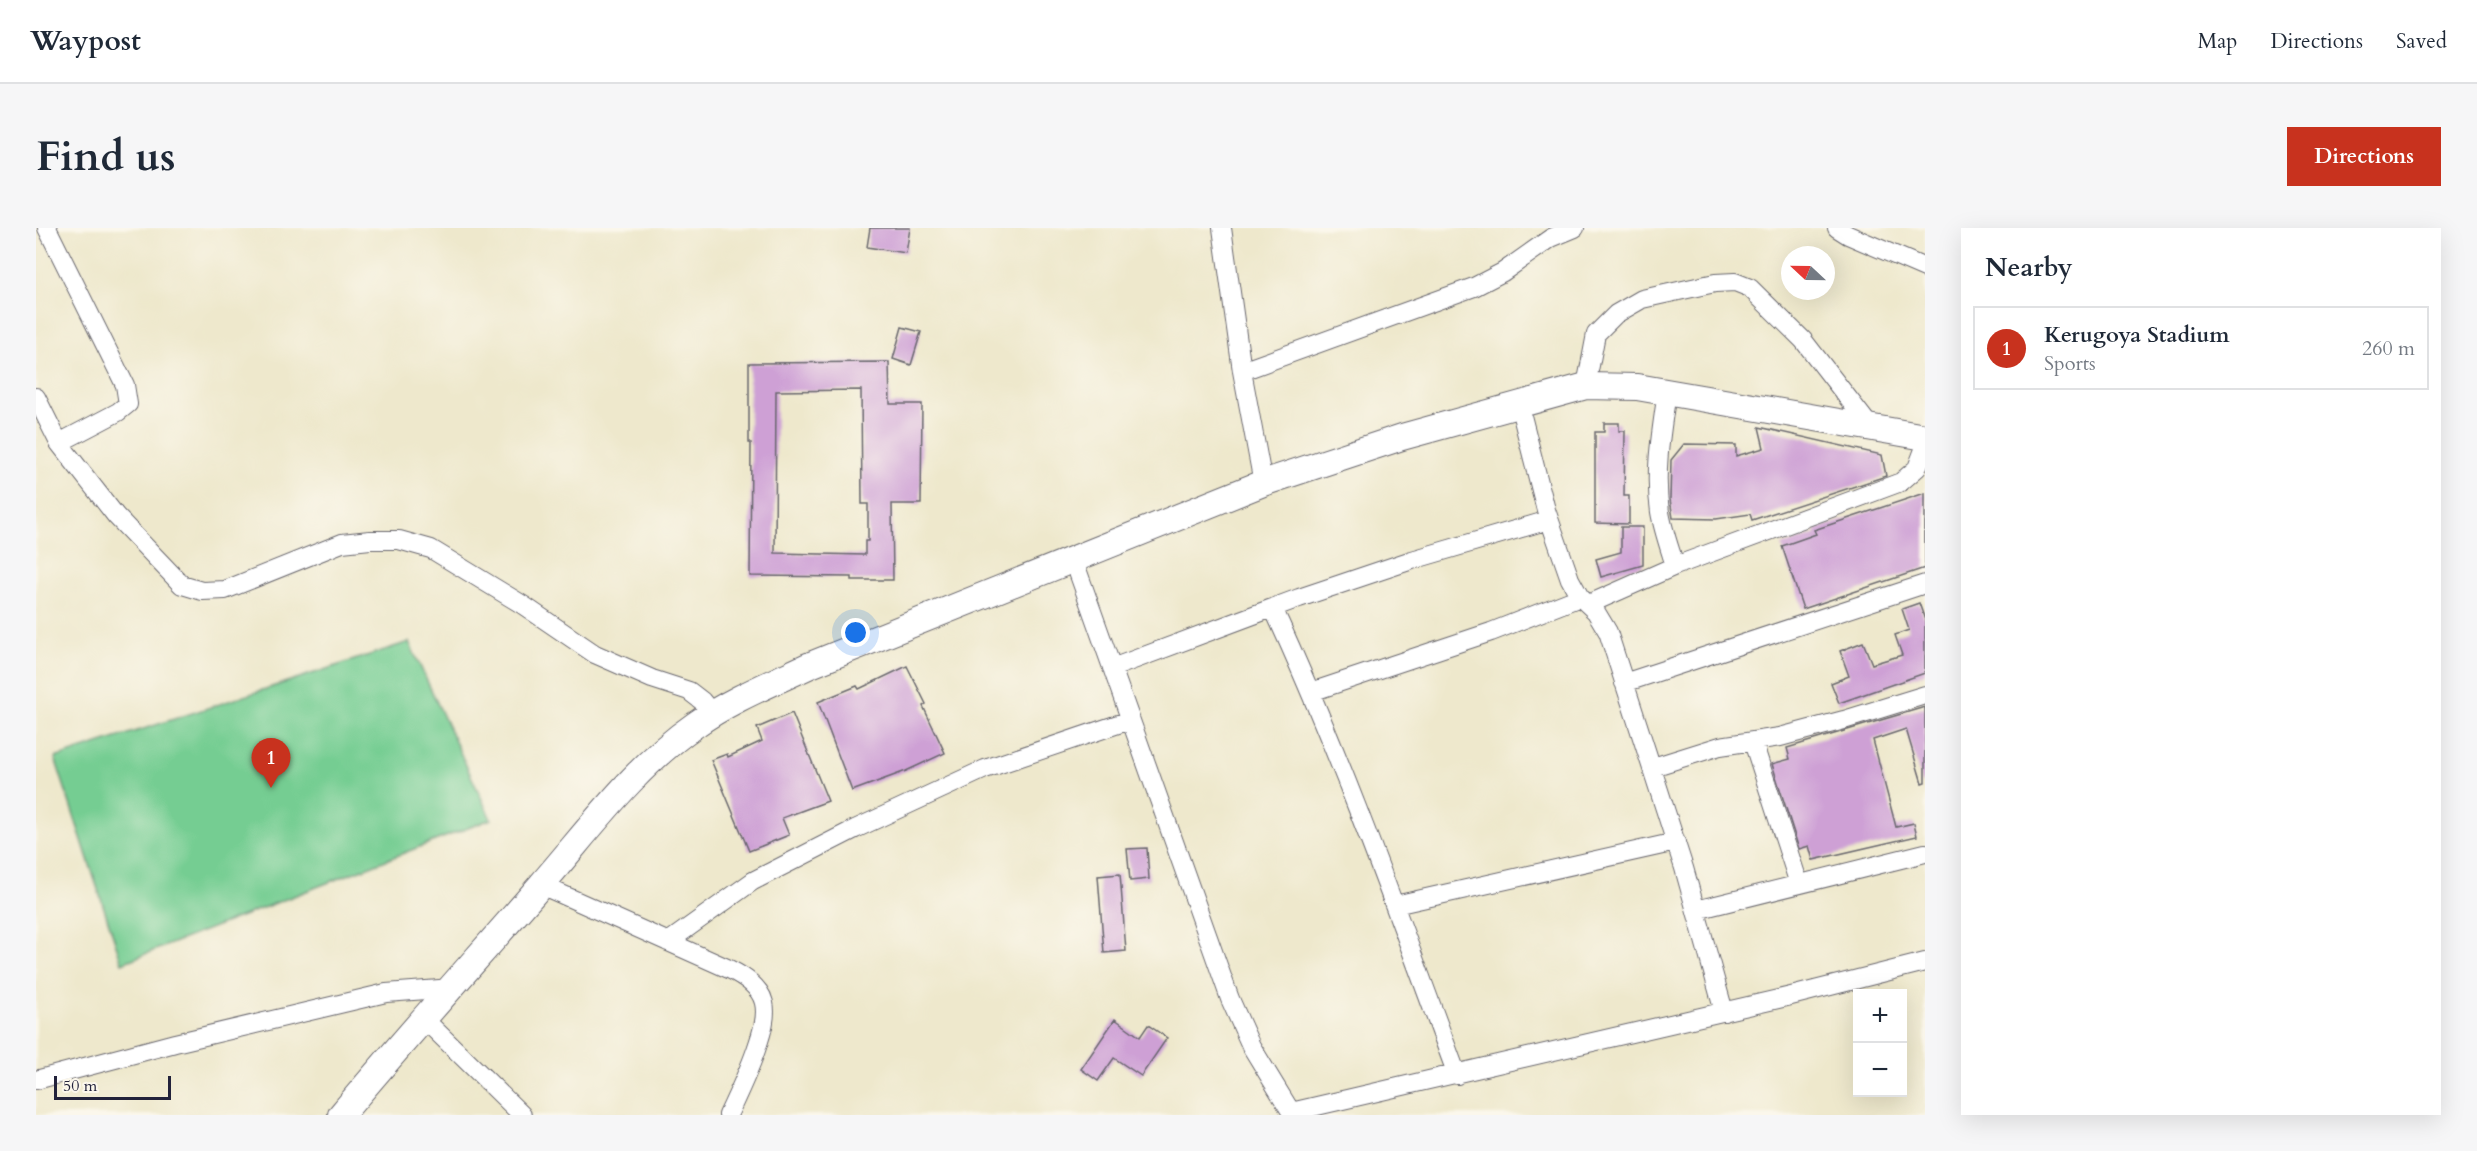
<!DOCTYPE html>
<html lang="en">
<head>
<meta charset="utf-8">
<style>
	body { margin:0; font-family:Cardo,serif; background:#f6f6f7; color:#1f2937 }
	.controls { position:absolute; right:18px; bottom:18px; display:grid; overflow:hidden; border-radius:0px; box-shadow:0 6px 24px #0002 }
	.controls button { width:54px; height:54px; display:grid; place-items:center; padding:0; border:0; border-bottom:2px solid #e0e1e3; background:#fff; color:#1f2937; font:30px sans-serif }
	.compass { position:absolute; left:1745px; top:18px; width:54px; height:54px; border-radius:50%; background:#fff; box-shadow:0 6px 24px #0002; rotate:292deg }
	.scale { position:absolute; left:18px; bottom:15px; width:117px; box-sizing:border-box; padding-left:6px; border:3px solid #22223b; border-top:0; font-size:16px; line-height:21px; white-space:nowrap; color:#22223b; -webkit-text-stroke:4px #fbf7ec; paint-order:stroke }
	.you { position:absolute; left:820px; top:405px; width:21px; height:21px; margin:-15px; border:4px solid #fff; border-radius:50%; background:#1a73e8; box-shadow:0 0 0 9px #1a73e833 }
	.badge { display:grid; place-items:center; width:39px; height:39px; border-radius:50%; background:#c8321e; color:#fff; font-size:20px; font-weight:700 }
	.pin { position:absolute; translate:-50% -50px; filter:drop-shadow(0 2px 3px #0008) }
	.pin::after { content:''; position:absolute; top:32px; width:21px; height:18px; background:inherit; clip-path:polygon(0 0,100% 0,50% 100%) }
	.list { margin:0; padding:0; list-style:none }
	h2 { display:flex; justify-content:space-between; align-items:center; height:78px; margin:0; padding:0 24px; font-size:26px }
	h2 small { font-size:20px; font-weight:400; color:#747a83 }
	.list li { display:grid; grid-template-columns:39px 1fr auto; gap:18px; align-items:center; box-sizing:border-box; height:84px; margin:0 12px 12px; padding:0 12px; border:2px solid #e0e1e3; border-radius:0px }
	.list b { display:block; font-size:22px; white-space:nowrap }
	.list p { margin:0; font-size:20px; white-space:nowrap; color:#747a83 }
	.list em { font-size:20px; font-style:normal; color:#747a83 }
	.map { position:relative; flex:none; width:1889px; height:887px; overflow:hidden; border-radius:0px }
	header { display:flex; align-items:center; gap:36px; box-sizing:border-box; height:84px; padding:0 30px; background:#fff; border-bottom:2px solid #e0e1e3 }
	header strong { font-size:28px }
	nav { display:flex; gap:33px; margin-inline-start:auto; font-size:21px }
	.intro { display:flex; align-items:center; justify-content:space-between; box-sizing:border-box; height:144px; padding:0 36px }
	h1 { margin:0; font-size:42px }
	.button { padding:15px 27px; border-radius:0px; background:#c8321e; color:#fff; font-size:21px; font-weight:700 }
	main { display:flex; gap:36px; padding:0 36px }
	aside { flex:1; background:#fff; border-radius:0px; box-shadow:0 6px 24px #0002 }
	.map>svg:first-child { display:block }
	.green { fill:#75cd92; stroke:#4c7866; stroke-width:1.5 }
	.building { fill:#cea0d5; fill-rule:evenodd }
	.lines { fill:none; stroke-linecap:round; stroke-linejoin:round }
	.minor-casing { stroke:#69676e; stroke-width:20 }
	.secondary-casing { stroke:#69676e; stroke-width:28 }
	.minor { stroke:#fff; stroke-width:18 }
	.secondary { stroke:#fff; stroke-width:26 }
</style>
</head>
<body>
<header>
<strong>Waypost</strong>
<nav><a>Map</a><a>Directions</a><a>Saved</a></nav>
</header>
<div class="intro"><h1>Find us</h1><a class="button">Directions</a></div>
<main>
<div class="map">
<svg width="1889" height="887" viewBox="0 0 1889 887">
	<rect width="100%" height="100%" fill="#fbf7ec"/>
	<filter id="ink" filterUnits="userSpaceOnUse"><feTurbulence type="fractalNoise" baseFrequency=".0167" numOctaves="2"/><feDisplacementMap in="SourceGraphic" scale="12" xChannelSelector="R" yChannelSelector="G"/><feConvolveMatrix kernelMatrix="1 2 1 2 8 2 1 2 1" color-interpolation-filters="sRGB"/></filter>
	<filter id="wash" filterUnits="userSpaceOnUse"><feTurbulence type="fractalNoise" baseFrequency=".008" numOctaves="4" result="noise"/><feDisplacementMap in="SourceGraphic" scale="24" xChannelSelector="R" yChannelSelector="G"/><feGaussianBlur stdDeviation="1.35" result="paint"/><feColorMatrix in="noise" values="0 0 0 0 0 0 0 0 0 0 0 0 0 0 0 0 0 1.4 0 .05"/><feComposite in="paint" operator="in"/></filter>
	<g filter="url(#wash)">
		<rect width="100%" height="100%" fill="#eee8cc"/>
		<!-- green -->
		<path class="green" d="M373,414L455,591L86,735L19,530Z"/>
		<g id="blocks">
			<!-- building -->
			<path class="building" d="M834,0H874L870,25L831,19Z
				M866,99L885,104L875,137L857,131Z
				M853,134L854,176H886L885,276H856L857,352H816V349L714,348L715,215H713V135ZM825,162L826,276H832V313H829V327L739,325L740,163Z
				M1568,195H1583V203H1589L1588,268H1593V296L1559,295V204H1568Z
				M1723,199L1846,227L1850,248L1716,292L1714,286L1680,291L1637,290L1634,271L1635,232L1648,216L1700,217V228L1728,220Z
				M1889,265V340L1767,381L1746,318L1780,306L1778,302Z
				M1585,299H1607V337L1565,349L1560,331L1585,324Z
				M1883,375L1889,392V445L1803,475L1795,455L1813,448L1804,423L1827,414L1836,436L1866,427L1859,407L1873,402L1866,381Z
				M871,438L890,476L887,478L909,525L870,543L816,563L782,474L821,458L823,461Z
				M1889,479V554L1886,555L1870,501L1837,512L1860,599L1878,595L1881,608L1777,632L1773,618L1763,621L1736,536L1754,531L1751,520Z
				M756,485L792,573L746,590L753,607L713,623L675,532L691,526L692,529L726,513L721,500Z
				M1111,620L1113,651L1094,653L1091,621Z
				M1084,646L1090,723L1068,725L1062,648Z
				M1079,791L1104,809L1112,797L1131,810L1105,848L1078,830L1062,853L1045,841Z"/>
		</g>
	</g>
	<g filter="url(#ink)">
		<use href="#blocks" fill-opacity="0" stroke="#69676e" stroke-width="1.5"/>
		<g class="lines">
			<defs>
				<path id="minor" d="M11,0L89,157L92,176L82,184L23,215
					M1186,0L1206,143L1227,255
					M1801,0L1812,7L1889,40
					M1206,143L1438,59L1467,44L1515,10L1539,0
					M1550,158L1560,106L1580,86L1606,71L1679,55L1699,54L1714,60L1767,112L1836,201
					M1631,164C1625,205 1618,244 1624,284C1627,302 1634,321 1639,338
					M0,169L23,215L80,288L146,357L166,363L189,362L306,315L334,312H363L395,321L487,377L559,426L616,451L653,463L666,473L677,486
					M1483,176L1510,282L1534,351L1544,369L1560,384L1572,404L1648,640L1688,784
					M1037,330L1194,771L1215,818L1257,887
					M1553,376L1639,338L1865,254L1881,240L1889,219
					M1237,380C1307,532 1363,690 1421,847
					M1076,440L1263,370L1376,332L1513,292
					M1588,455L1889,356
					M1275,464L1455,404L1544,369
					M1717,514L1763,656
					M1617,539L1684,518L1744,509L1808,492L1889,467
					M505,657L693,741C736,762 734,782 720,822C712,845 702,866 692,887
					M1359,677L1640,614
					M1660,682L1889,625
					M632,714L717,653L819,601L949,541L1094,492
					M387,790L486,887
					M0,852L139,815L350,765L417,760
					M1255,884L1755,768L1889,734"/>
				<path id="secondary" d="M305,887C370,809 438,734 505,657C553,602 598,539 659,497C694,472 734,456 772,438L1227,255L1366,209L1550,158L1601,159L1889,209"/>
			</defs>
			<!-- minor casing -->
			<use href="#minor" class="minor-casing"/>
			<!-- secondary casing -->
			<use href="#secondary" class="secondary-casing"/>
			<!-- minor -->
			<use href="#minor" class="minor"/>
			<!-- secondary -->
			<use href="#secondary" class="secondary"/>
		</g>
	</g>
</svg>
<div class="controls">
<button>+</button>
<button>−</button>
</div>
<svg class="compass" viewBox="-18 -18 36 36"><path d="M0-13l5 13h-10z" fill="#e53935"/><path d="M0 13l5-13h-10z" fill="#747a83"/></svg>
<div class="scale">50 m</div>
<div class="you"></div>
<div class="pin badge" style="left:235px;top:560px">1</div>
</div>
<aside>
<h2>Nearby<small></small></h2>
<ul class="list">
<li><span class="badge">1</span><div><b>Kerugoya Stadium</b><p>Sports</p></div><em>260 m</em></li>
</ul>
</aside>
</main>
</body>
</html>
